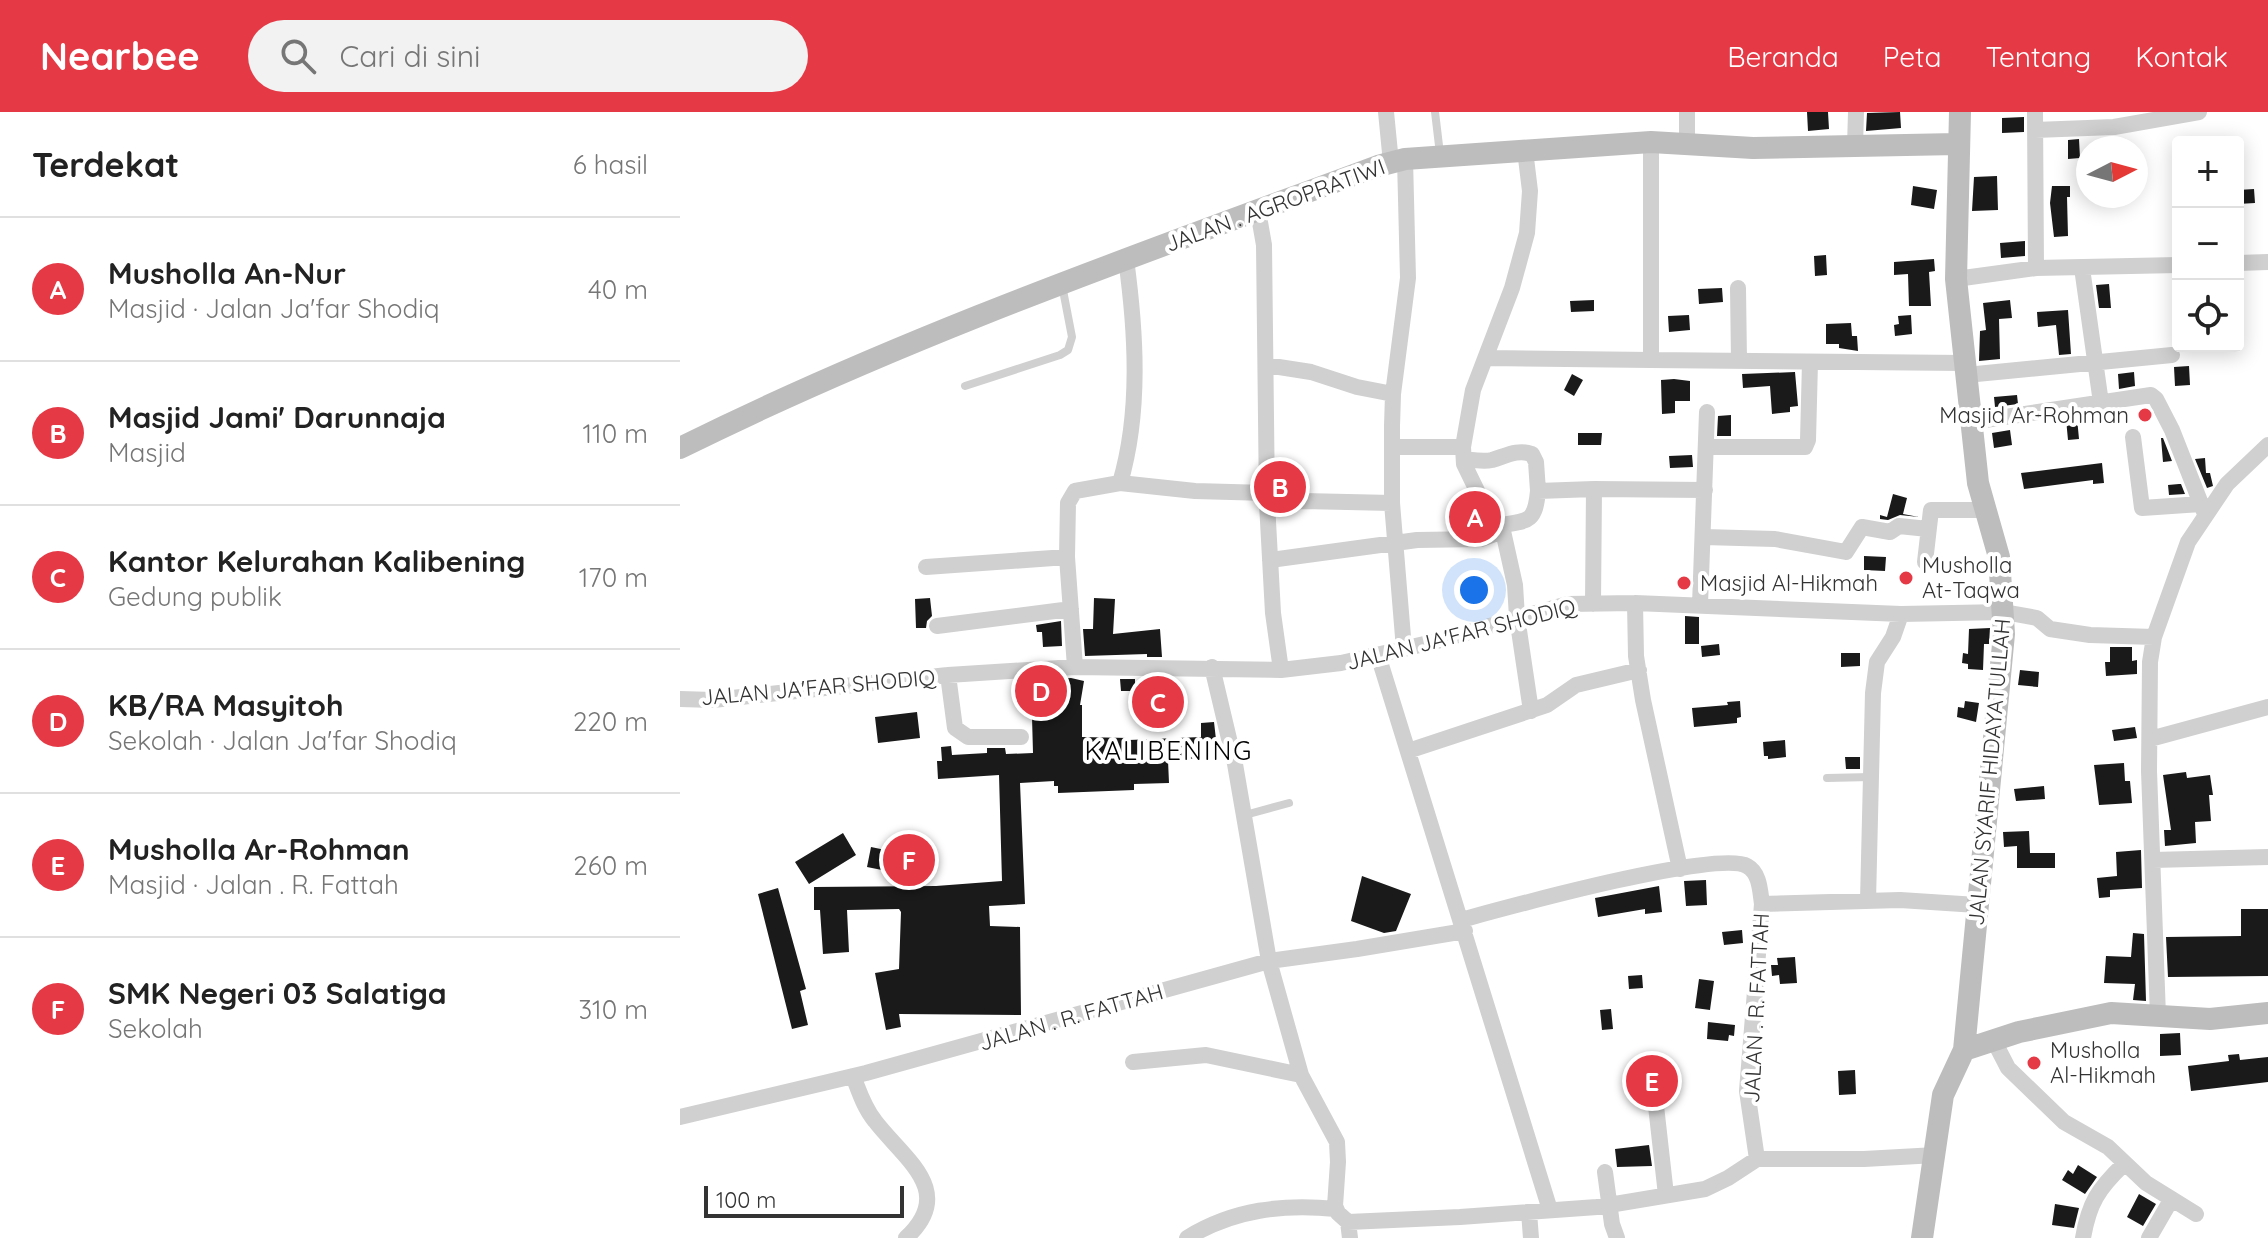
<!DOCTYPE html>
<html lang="id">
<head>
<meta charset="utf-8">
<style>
	body { margin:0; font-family:Quicksand,sans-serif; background:#f2f2f2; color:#222 }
	.controls { position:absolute; right:24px; top:24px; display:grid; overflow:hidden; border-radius:8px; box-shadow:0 4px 20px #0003 }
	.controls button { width:72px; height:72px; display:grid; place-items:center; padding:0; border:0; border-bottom:2px solid #e0e0e0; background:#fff; color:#222; font:40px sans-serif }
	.compass { position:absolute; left:1396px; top:24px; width:72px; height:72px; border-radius:50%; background:#fff; box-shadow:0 4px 20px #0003; rotate:84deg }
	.scale { position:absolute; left:24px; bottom:20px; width:200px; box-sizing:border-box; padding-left:8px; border:4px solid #333; border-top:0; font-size:22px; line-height:28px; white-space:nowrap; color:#333; -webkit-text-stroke:6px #fff; paint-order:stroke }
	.you { position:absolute; left:794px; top:478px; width:28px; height:28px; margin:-20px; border:6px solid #fff; border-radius:50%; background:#1a73e8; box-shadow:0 0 0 12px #1a73e833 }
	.badge { display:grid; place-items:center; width:52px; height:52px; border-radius:50%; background:#e63946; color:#fff; font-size:26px; font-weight:700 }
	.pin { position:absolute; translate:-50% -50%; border:4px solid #fff; box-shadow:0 2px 8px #0006 }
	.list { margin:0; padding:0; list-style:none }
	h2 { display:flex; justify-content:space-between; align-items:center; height:104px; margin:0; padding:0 32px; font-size:34px }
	h2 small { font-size:26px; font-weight:400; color:#767676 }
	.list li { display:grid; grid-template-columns:52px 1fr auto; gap:24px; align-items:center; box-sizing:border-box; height:144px; padding:0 32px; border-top:2px solid #e0e0e0 }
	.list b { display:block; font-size:30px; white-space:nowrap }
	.list p { margin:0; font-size:26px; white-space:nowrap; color:#767676 }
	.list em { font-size:26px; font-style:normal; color:#767676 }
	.icon { flex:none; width:44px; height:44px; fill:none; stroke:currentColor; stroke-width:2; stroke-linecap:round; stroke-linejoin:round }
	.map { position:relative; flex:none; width:1588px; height:1126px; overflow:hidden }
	header { display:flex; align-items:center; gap:48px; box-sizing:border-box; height:112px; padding:0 40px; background:#e63946; color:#fff }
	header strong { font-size:38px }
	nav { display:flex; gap:44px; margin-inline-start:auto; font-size:28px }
	.search { width:560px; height:72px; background:#f2f2f2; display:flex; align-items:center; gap:20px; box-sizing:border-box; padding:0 28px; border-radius:44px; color:#767676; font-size:30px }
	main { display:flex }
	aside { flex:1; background:#fff }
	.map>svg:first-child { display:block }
	.building { fill:#1a1a1a }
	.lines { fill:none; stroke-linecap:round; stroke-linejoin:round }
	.lane { stroke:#d0d0d0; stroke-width:8 }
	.street { stroke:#d0d0d0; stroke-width:16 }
	.secondary { stroke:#bdbdbd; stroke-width:22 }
	.poi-dot { fill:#e63946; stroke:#fff; stroke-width:3 }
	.labels { text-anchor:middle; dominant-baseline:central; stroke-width:8; stroke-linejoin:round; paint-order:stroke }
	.street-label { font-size:22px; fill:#333; stroke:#fff }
	.poi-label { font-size:22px; fill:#333; stroke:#fff; text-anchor:start }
	.quarter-label { font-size:26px; letter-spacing:2px; fill:#000; stroke:#fff }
</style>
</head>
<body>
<header>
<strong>Nearbee</strong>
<div class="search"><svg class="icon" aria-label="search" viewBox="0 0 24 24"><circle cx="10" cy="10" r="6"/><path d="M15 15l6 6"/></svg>Cari di sini</div>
<nav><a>Beranda</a><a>Peta</a><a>Tentang</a><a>Kontak</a></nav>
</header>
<main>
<aside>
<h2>Terdekat<small>6 hasil</small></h2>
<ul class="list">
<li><span class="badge">A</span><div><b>Musholla An-Nur</b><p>Masjid · Jalan Ja'far Shodiq</p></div><em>40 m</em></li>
<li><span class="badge">B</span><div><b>Masjid Jami' Darunnaja</b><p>Masjid</p></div><em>110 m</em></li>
<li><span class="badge">C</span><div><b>Kantor Kelurahan Kalibening</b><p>Gedung publik</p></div><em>170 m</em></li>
<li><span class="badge">D</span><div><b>KB/RA Masyitoh</b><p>Sekolah · Jalan Ja'far Shodiq</p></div><em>220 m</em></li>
<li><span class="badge">E</span><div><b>Musholla Ar-Rohman</b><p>Masjid · Jalan . R. Fattah</p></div><em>260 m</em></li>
<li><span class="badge">F</span><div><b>SMK Negeri 03 Salatiga</b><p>Sekolah</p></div><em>310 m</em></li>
</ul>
</aside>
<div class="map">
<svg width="1588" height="1126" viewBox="0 0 1588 1126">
	<rect width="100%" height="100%" fill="#fff"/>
	<!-- building -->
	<path class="building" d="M1127,0H1148L1149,17L1128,19Z
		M1220,0L1221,16L1186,19L1187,1Z
		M1344,5V20L1322,21V6Z
		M1399,27L1400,46L1388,47V28Z
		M1317,64L1318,98L1292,99L1294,65Z
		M1233,74L1257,78L1254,97L1231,93Z
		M1372,74H1390V85H1387L1388,124L1374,125L1370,91Z
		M1574,77L1575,91L1558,92V78Z
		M1345,129V144L1321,146L1320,131Z
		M1146,143L1147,163L1135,164L1134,144Z
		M1254,147L1255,159L1249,160L1251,194H1229L1228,162L1214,163V150Z
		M1429,172L1431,196H1419L1416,173Z
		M1042,176L1043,190L1019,192L1018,177Z
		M914,188V199L891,200L890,189Z
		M1330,188L1332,206L1319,207L1320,247L1299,249L1300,219L1306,218L1303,191Z
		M1388,198L1391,242L1379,243L1376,213L1358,215L1357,200Z
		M1009,203L1010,218L989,220L988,204Z
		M1231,203L1232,222L1215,224L1214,213L1219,212L1218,204Z
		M1171,211L1172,224H1177L1178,239L1159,236V232H1146V212Z
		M1509,254L1510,273L1495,274L1494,255Z
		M1115,260L1118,294L1110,295V300L1092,302L1090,274L1063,276L1062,262Z
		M1454,260L1455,274L1439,277L1438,262Z
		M892,262L903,268L894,284L884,278Z
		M994,267L1010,269V289H995V301L982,302L981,268Z
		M1337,283L1338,292L1315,295L1314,285Z
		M1051,303V324H1037L1038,304Z
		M1397,306L1399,327L1388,328L1386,307Z
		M1330,318L1332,333L1314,336L1312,321Z
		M898,321H922L921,333H898Z
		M1481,326H1483L1492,349L1483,350Z
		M1012,343L1013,355L990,356L989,344Z
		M1525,346L1526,361H1530L1533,374L1527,376L1515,347Z
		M1422,351L1424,371L1413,372V368L1344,377L1341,361Z
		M1499,372H1501L1505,382L1489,383L1488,373Z
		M1213,382L1227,386L1223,402L1239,405L1220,403L1208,408L1200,407V403L1207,405Z
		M1184,444L1206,445L1205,459L1184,458Z
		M250,486L252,504L247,509L246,516H236L235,487Z
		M414,486L435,487L433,522L480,517L482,545H467V542L405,544L403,517H413Z
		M1005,504L1019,505V532H1005Z
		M381,509L382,534L363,535L362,520H357L356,513Z
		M1310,516L1309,532H1304L1303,558L1288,557V552L1282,551L1283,541L1288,542L1289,517Z
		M1039,532L1040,543L1022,545L1021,534Z
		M1430,535H1452V549L1457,548V562L1426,564L1425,550H1430Z
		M1161,541H1180V554L1161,555Z
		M1340,558L1359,560L1358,575L1338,573Z
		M391,566L404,569L400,593H402V625L449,626V628L521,625V611L534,610L538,645L488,648L489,671L454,672V678L378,681V674H374V669L340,671L345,792L309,794L310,814L340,815L341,903L219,902L221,915L206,918L195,861L219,857L221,800L219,797L167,798L169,840L143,842L140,798H134V775L256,774L322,769L319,663L258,667L257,649H262L261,635L271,634L272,643L307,641V636H325L326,642L353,641L351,569Z
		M440,567H455V579H441Z
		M492,576V604H464L463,577Z
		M1060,589L1061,605L1057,606V611L1014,615L1012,596L1048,593L1047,590Z
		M1285,589L1299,591L1296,610L1277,605L1278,595L1284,596Z
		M237,600L240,626L198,631L195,605Z
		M1455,615L1457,626L1434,629L1432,618Z
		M1105,628L1106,645L1088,647V644H1084L1083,630Z
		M1165,645H1180V657H1166Z
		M1444,651L1445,669H1450L1452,691L1419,693L1414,653Z
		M1506,660L1507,666L1530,663L1533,683H1529L1531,709L1515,710L1516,731L1485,734L1484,718H1491L1483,663Z
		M1364,674L1365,687L1336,689L1334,677Z
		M1349,719L1350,741H1375V756H1337V734L1324,735L1323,720Z
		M163,721L176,743L129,772L115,750Z
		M191,735L215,740L236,739L237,765L187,755Z
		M1461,738L1462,776L1430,778V785L1419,786L1417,766L1437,764L1436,740Z
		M682,764L731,782L716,819L704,821L671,809Z
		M1026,768L1027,793L1006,794L1004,769Z
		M979,774L982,800L965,802V797L918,805L915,786Z
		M98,776L126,877L120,879L128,913L112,917L78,782Z
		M1561,797H1588V864L1488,865L1486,825L1561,824Z
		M1062,818L1063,831L1044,833L1042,820Z
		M1453,821L1464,822L1466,889L1453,888L1455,872L1424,871L1426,844L1451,845Z
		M1115,845L1117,871L1100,872L1099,863L1092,864L1091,853H1098L1097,846Z
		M962,863L963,876L949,877L948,864Z
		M1019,867L1034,869L1030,898L1015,896Z
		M931,897L933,917L922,918L920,898Z
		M1028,910L1055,913L1054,924L1049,923L1048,929L1027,927Z
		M1500,921L1501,943L1480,944V922Z
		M1559,942L1560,948L1588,945V970L1511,979L1508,954L1549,949L1548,943Z
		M1175,958L1176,982L1159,983L1158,959Z
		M969,1033L972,1054L937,1055L935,1037Z
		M1398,1053L1417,1065L1405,1082L1382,1068L1388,1058L1393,1062Z
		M1459,1082L1476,1092L1463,1114L1447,1105Z
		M1375,1092L1399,1096L1394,1116L1372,1113Z"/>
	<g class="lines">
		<!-- lane -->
		<path class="lane" d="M755,0L760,42
			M285,274L380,243L388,238L392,225L382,173
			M1147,666L1191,665
			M565,703L609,691"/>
		<!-- street -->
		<path class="street" d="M706,0L711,51
			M1355,0L1356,156
			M1355,18L1434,15L1519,0
			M971,30V248L1284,251
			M1007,31V0
			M1175,34L1176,0
			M845,38L850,79L847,121L832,176L793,278L783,335L784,352L801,387L823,419L835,473L837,505L851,599
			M578,99L584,133L587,391L593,501L601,558
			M1558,151L1588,150
			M1402,156L1421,291
			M1276,167L1356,156L1498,153
			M1058,176L1059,249
			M807,246L971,248
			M586,253L631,260L677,275L713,282
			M1286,263L1492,243
			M1292,310L1471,283L1476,287L1492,318L1525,402
			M1453,325L1462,396L1521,392
			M712,335H783
			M1028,335H1125L1128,328L1130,250
			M784,347C793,348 803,350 812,348C826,344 837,337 852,342L856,350L858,379
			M440,371L515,379L587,381
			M587,391L623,389L712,391
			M820,413C849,409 855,410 858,379L914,377
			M1024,425L1095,427L1166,440L1182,415L1210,420L1219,414L1248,417
			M590,448L737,428L801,427L823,419
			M1245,450L1251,398H1305
			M246,455L387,445
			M955,491L956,544L963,588L1000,757
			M913,492L914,377L1025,378
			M1020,493L1027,300
			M257,514L391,497
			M724,537L712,391V314L713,282L728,166L725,47
			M698,543L870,1098
			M395,555L387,445L388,391L395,379L440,371C461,300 456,220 446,147
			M532,555L555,652L589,849L621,963L657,1030L658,1050L655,1094L658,1101L668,1110L670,1126
			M268,563L275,616L288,625H341
			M0,587L33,588L268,563L395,555L601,558L661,551L753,530L888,492L955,491L1221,502L1324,500L1357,506L1370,517L1410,523L1474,525
			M1470,627L1588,595
			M728,639L867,593L896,573L959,558
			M1473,748L1588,745
			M1188,789L1193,581L1197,550L1213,525L1221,502
			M1082,792L1220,788L1297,793
			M781,808C825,796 1037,737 1067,754C1080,761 1080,779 1082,792L1067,979L1077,1047
			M1478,904L1469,659L1470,550L1474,525L1508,430L1547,372L1588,333
			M1313,927L1328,956L1384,1010L1428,1035L1466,1071L1516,1102
			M453,950L526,943L621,963
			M173,964C179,979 184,996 195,1009C224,1047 277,1079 226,1126
			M0,1005L186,961L589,849L677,837L785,819
			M925,1060L932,1112L937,1126
			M986,1083L976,994L959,983L963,956L990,962
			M849,1100L851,1126
			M668,1110L780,1105L917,1095L1025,1077L1048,1066L1077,1047H1184L1256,1043
			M507,1126C554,1097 603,1092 656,1097
			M1403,1126C1409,1091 1418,1077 1444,1052
			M1469,1126L1491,1088"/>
		<!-- secondary -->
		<path class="secondary" d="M0,336C225,224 463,141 698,54L725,47L971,30L1073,36L1277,32
			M1284,938L1339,920L1431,901L1530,907L1588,901
			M1242,1126L1263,983L1284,938L1324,522L1319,445L1298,371L1276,167L1280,0"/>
	</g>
	<!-- markers -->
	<g class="poi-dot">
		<circle cx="1465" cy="303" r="8"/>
		<circle cx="1226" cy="466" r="8"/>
		<circle cx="1004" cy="471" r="8"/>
		<circle cx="1354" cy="951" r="8"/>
	</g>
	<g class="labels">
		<!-- street labels -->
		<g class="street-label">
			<text transform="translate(595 93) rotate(-20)">JALAN . AGROPRATIWI</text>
			<text transform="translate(781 522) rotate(-14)">JALAN JA'FAR SHODIQ</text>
			<text transform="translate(138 575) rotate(-5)">JALAN JA'FAR SHODIQ</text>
			<text transform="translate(1309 660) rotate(-85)">JALAN SYARIF HIDAYATULLAH</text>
			<text transform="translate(1076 896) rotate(-87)">JALAN . R. FATTAH</text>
			<text transform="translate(391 905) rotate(-16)">JALAN . R. FATTAH</text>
		</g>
		<!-- poi labels -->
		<g class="poi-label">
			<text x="1449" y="303" text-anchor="end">Masjid Ar-Rohman</text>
			<text x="1242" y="453">Musholla<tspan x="1242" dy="25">At-Taqwa</tspan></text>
			<text x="1020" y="471">Masjid Al-Hikmah</text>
			<text x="1370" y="938">Musholla<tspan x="1370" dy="25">Al-Hikmah</tspan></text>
		</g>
		<!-- quarter labels -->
		<g class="quarter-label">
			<text x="489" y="638">KALIBENING</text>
		</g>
	</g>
</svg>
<div class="controls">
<button>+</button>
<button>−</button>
<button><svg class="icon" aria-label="locate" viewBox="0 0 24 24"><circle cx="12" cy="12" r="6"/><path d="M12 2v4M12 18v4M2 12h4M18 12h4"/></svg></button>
</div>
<svg class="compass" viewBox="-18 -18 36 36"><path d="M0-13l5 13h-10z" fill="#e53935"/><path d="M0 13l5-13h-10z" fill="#767676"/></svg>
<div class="scale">100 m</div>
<div class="you"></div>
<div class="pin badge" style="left:795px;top:405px">A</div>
<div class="pin badge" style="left:600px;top:375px">B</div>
<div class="pin badge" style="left:478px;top:590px">C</div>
<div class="pin badge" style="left:361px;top:579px">D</div>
<div class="pin badge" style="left:972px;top:969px">E</div>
<div class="pin badge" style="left:229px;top:748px">F</div>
</div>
</main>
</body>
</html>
